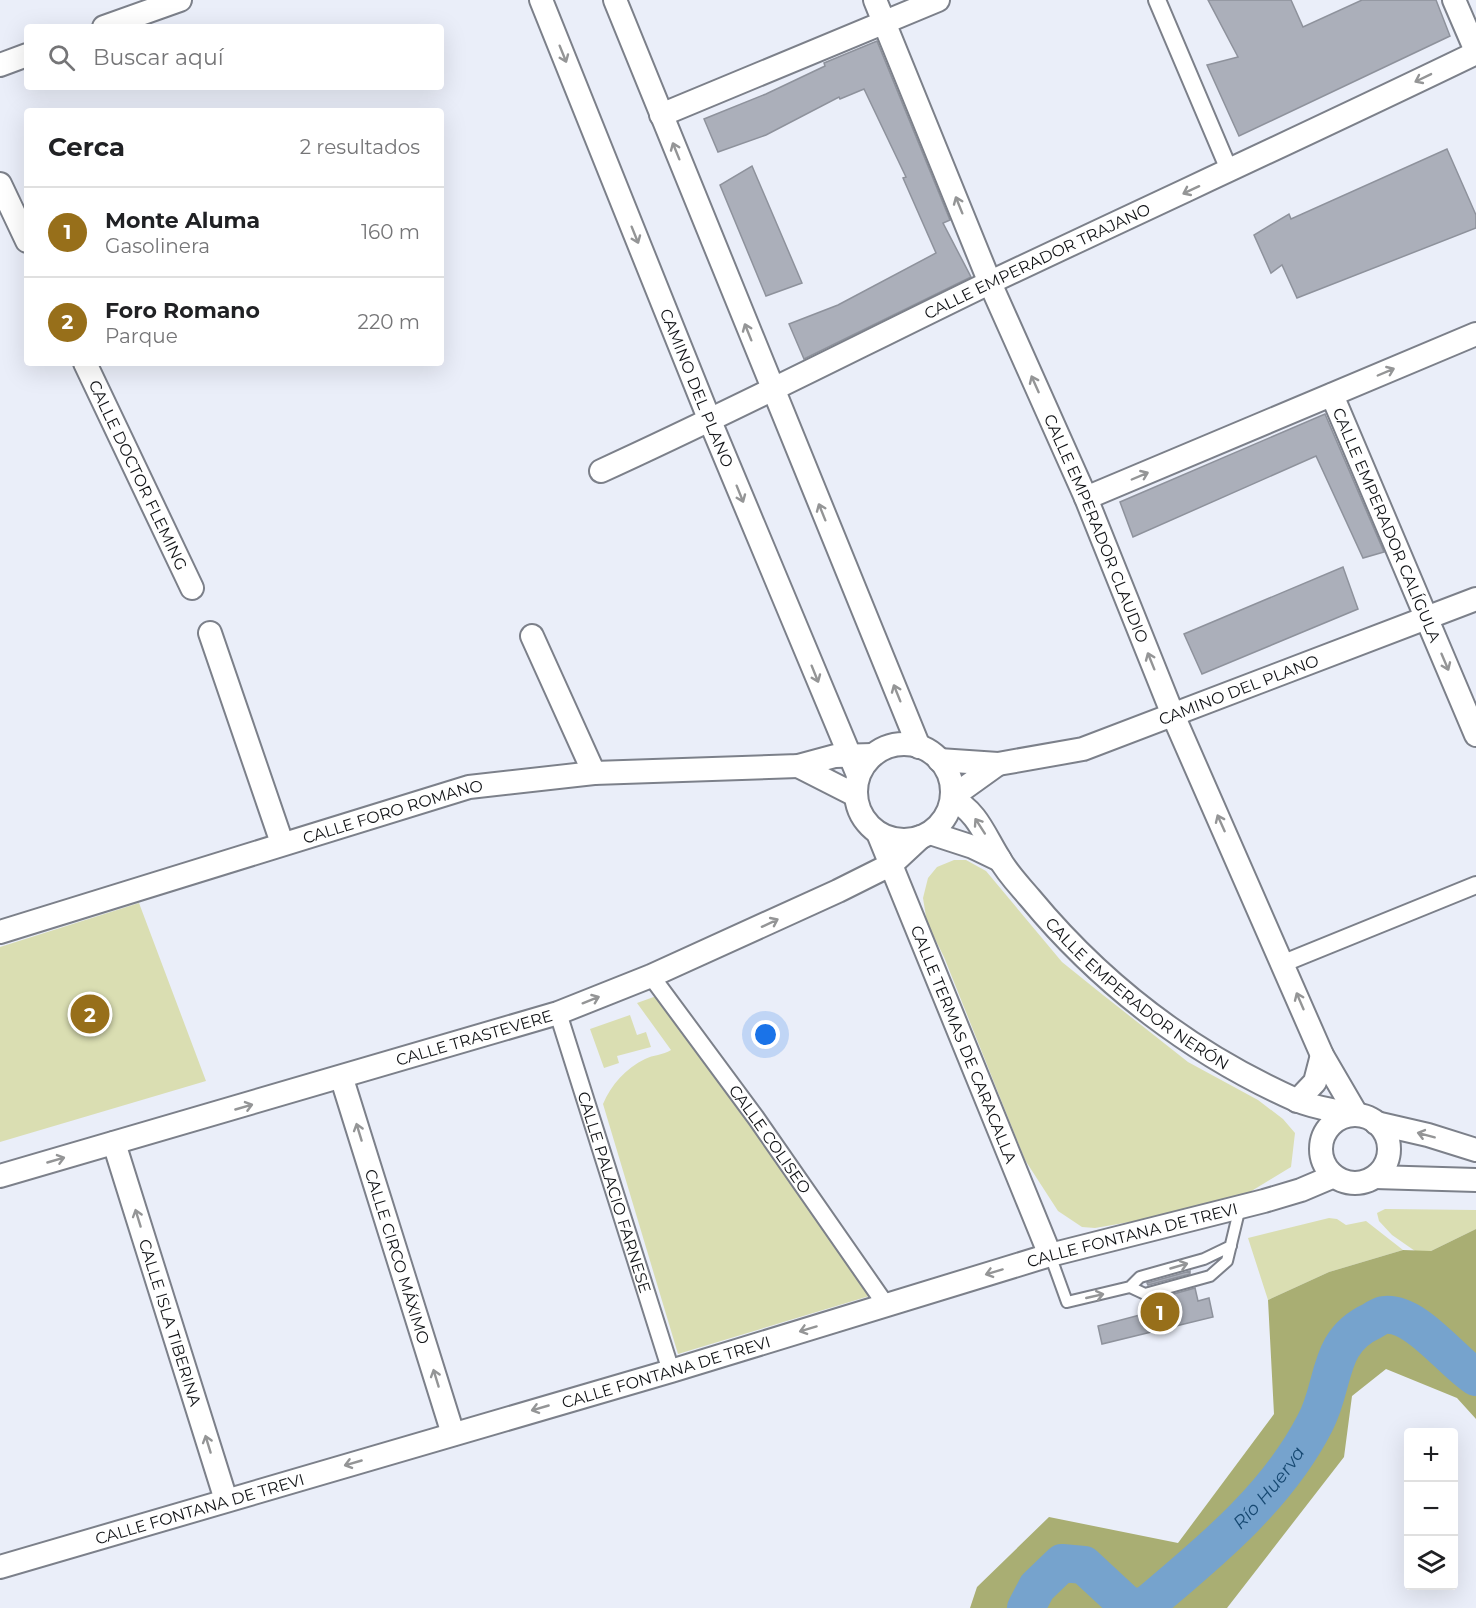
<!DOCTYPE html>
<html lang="es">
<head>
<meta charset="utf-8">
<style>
	body { margin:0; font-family:Montserrat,sans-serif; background:#f6f6f6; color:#202124 }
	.controls { position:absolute; right:18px; bottom:18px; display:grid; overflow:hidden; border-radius:6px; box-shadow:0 6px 24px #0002 }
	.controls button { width:54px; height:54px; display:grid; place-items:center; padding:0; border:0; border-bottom:2px solid #e0e0e0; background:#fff; color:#202124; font:30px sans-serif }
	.you { position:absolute; left:766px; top:1035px; width:21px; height:21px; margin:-15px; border:4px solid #fff; border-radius:50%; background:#1a73e8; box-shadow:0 0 0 9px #1a73e833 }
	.badge { display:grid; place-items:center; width:39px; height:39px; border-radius:50%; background:#976f1a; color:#fff; font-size:20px; font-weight:700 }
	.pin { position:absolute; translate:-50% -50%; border:3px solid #fff; box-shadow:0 2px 6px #0006 }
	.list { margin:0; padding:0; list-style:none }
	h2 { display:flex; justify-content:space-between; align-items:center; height:78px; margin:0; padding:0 24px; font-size:26px }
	h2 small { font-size:20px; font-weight:400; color:#757577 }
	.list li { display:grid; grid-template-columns:39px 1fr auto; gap:18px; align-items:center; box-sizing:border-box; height:90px; padding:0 24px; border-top:2px solid #e0e0e0 }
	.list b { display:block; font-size:22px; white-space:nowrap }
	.list p { margin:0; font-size:20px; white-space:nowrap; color:#757577 }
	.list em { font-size:20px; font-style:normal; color:#757577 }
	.icon { flex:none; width:33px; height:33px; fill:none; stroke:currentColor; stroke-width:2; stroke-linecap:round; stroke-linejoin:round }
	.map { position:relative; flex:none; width:1476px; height:1608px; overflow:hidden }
	.search { position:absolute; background:#fff; box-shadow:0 6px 24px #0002; left:24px; top:24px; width:420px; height:66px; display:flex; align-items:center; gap:15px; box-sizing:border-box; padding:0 21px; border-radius:6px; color:#757577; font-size:22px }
	.panel { position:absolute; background:#fff; box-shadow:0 6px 24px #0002; left:24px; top:108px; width:420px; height:258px; border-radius:6px }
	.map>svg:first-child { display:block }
	.green { fill:#dadeb2 }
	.forest { fill:#a9ae73 }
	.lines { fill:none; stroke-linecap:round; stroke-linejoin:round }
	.river { stroke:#76a3cd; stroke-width:38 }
	.building { fill:#abafba; stroke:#8e929c; stroke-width:1.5 }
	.service-casing { stroke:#7c808a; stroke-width:14 }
	.pedestrian-casing { stroke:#7c808a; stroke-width:20 }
	.minor-casing { stroke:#7c808a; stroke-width:26 }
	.service { stroke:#fff; stroke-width:10 }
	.pedestrian { stroke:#fff; stroke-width:16 }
	.minor { stroke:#fff; stroke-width:22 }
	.oneway { stroke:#949596 }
	.labels { text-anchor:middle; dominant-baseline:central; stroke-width:4.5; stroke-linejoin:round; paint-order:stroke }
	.street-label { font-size:16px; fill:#111316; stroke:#fff }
	.water-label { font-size:18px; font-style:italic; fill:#174972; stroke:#fff }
</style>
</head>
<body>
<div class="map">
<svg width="1476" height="1608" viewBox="0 0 1476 1608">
	<rect width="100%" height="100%" fill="#eaeef9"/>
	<!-- green -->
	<path class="green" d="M954,860H966L986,871L1062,962L1103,995L1188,1062L1258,1100L1283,1119L1295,1133L1291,1167L1240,1198L1147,1219L1095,1228L1082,1227L1058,1211L1025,1160L944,957L927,923L923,898L928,878L937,867Z
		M139,903L206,1081L0,1142V947Z
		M662,994L876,1294L678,1354L603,1104C611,1085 626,1068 645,1059C653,1055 663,1055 671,1050L637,1003Z
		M630,1015L637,1035L646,1032L651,1047L617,1056L619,1063L604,1068L590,1029Z
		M1385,1209L1476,1210V1229L1431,1251H1415L1392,1235L1379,1221L1377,1213Z
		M1329,1218L1337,1219L1346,1225L1366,1221L1403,1250L1329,1272L1268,1300L1248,1238Z"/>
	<!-- forest -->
	<path class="forest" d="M1476,1229V1419L1457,1398L1386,1369L1352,1396L1344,1457L1227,1608H970L977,1587L1049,1517L1178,1543L1274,1414L1268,1300L1329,1272L1403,1250L1431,1251Z"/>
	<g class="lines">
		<!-- river -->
		<path class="river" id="s1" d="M1026,1608L1037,1587L1062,1563L1084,1565L1127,1605L1143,1608C1207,1554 1276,1499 1315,1423C1336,1384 1326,1342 1372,1321C1375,1319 1380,1316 1384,1315C1415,1311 1451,1361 1476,1377"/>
	</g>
	<!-- building -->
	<path class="building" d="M1208,0H1291L1303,27L1362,0H1436L1450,36L1239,136L1207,65L1238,57Z
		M877,41L950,220L943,223L971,277L804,359L789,324L838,305L936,253L903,178L906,177L864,89L840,99L839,97L766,135L718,152L704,119L766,94L825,66L824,63Z
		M1447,149L1476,215V228L1297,298L1282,265L1271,273L1254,235L1289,214L1291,219Z
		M752,166L802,283L766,296L720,185Z
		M1325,414L1384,552L1363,558L1316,456L1133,537L1120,502Z
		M1343,567L1358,609L1202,674L1184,634Z
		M1190,1271V1274L1148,1285L1147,1283Z
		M1195,1288L1198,1301L1209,1298L1213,1317L1102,1344L1098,1326L1155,1311L1152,1300Z"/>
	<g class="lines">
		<defs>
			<path id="service" d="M1050,1255L1067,1302L1130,1287L1145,1294L1210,1276L1227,1261L1240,1207
				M1130,1287L1140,1277L1204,1259L1231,1246"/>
			<g id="pedestrian">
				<path d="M1157,0L1230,172"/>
				<path d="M1284,963L1476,885"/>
				<path id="s2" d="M651,976L756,1118L886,1305"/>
				<path id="s3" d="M558,1013L671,1371"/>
			</g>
			<g id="minor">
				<path id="s4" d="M541,0L710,421L858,775"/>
				<path d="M615,0L919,747"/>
				<path id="s5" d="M875,0L990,283L1086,498L1173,715L1322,1055L1357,1115"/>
				<path d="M1454,0L1476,51"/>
				<path d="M104,27L180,0"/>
				<path d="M0,65L27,55"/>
				<path d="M661,115L938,0"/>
				<path d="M0,184L27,241"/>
				<path id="s6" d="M85,363L192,588"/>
				<path id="s7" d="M1332,395L1476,735"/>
				<path id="s8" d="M601,471C733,411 861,345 991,282C1153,205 1315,131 1476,53"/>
				<path d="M1086,498L1476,334"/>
				<path d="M210,633L282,843"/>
				<path d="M532,636L594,773"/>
				<circle cx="904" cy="792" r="48"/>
				<path id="s9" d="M939,760L998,764L1083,749L1476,599"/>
				<path d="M798,766L855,795"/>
				<path d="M952,797L998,764"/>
				<path id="s10" d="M952,799C977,811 985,836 999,858C1007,873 1019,885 1030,898C1102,985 1193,1054 1296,1100C1314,1108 1335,1110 1354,1115"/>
				<path id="s11" d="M878,833L1050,1255"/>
				<path d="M930,833L973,847L1000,860"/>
				<path id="s12" d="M0,932L469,787L594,773L798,766L835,756L873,755"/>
				<path id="s13" d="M342,1079L453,1434"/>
				<path d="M1297,1101L1315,1082L1322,1055"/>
				<circle cx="1355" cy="1149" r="34"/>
				<path d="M1376,1123L1428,1135L1476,1150"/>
				<path id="s14" d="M114,1143L226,1500"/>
				<path id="s15" d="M0,1176L558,1013L651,976L838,891L892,864L921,837"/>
				<path d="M1375,1177L1476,1180"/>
				<path id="s16" d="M0,1567L671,1371L1050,1255L1264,1201L1301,1190L1334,1176"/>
			</g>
		</defs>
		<!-- service casing -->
		<use href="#service" class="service-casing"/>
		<!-- pedestrian casing -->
		<use href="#pedestrian" class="pedestrian-casing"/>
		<!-- minor casing -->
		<use href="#minor" class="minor-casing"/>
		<!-- service -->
		<use href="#service" class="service"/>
		<!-- pedestrian -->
		<use href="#pedestrian" class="pedestrian"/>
		<!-- minor -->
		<use href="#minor" class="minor"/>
	</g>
	<!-- one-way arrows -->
	<defs><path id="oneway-shaft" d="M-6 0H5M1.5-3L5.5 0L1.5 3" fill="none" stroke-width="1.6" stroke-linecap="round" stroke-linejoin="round" transform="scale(1.5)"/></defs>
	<g class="oneway">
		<use href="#oneway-shaft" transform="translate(563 54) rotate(68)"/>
		<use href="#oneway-shaft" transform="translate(1423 78) rotate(154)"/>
		<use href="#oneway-shaft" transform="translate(676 151) rotate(-112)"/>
		<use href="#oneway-shaft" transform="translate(1191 190) rotate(155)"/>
		<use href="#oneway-shaft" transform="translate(959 205) rotate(-112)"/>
		<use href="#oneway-shaft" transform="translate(635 235) rotate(68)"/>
		<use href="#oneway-shaft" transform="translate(748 332) rotate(-112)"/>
		<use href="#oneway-shaft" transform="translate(1386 372) rotate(-23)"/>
		<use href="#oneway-shaft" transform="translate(1035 384) rotate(-114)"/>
		<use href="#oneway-shaft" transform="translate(1140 476) rotate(-23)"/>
		<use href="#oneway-shaft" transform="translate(740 494) rotate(68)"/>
		<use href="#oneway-shaft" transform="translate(822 512) rotate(-112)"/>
		<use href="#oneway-shaft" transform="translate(1151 661) rotate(-112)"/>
		<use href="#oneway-shaft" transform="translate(1445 662) rotate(67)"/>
		<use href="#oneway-shaft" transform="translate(815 674) rotate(68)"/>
		<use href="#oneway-shaft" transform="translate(897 693) rotate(-112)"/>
		<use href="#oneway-shaft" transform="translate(1221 823) rotate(-114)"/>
		<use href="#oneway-shaft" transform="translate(980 826) rotate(-123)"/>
		<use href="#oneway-shaft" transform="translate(770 923) rotate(-25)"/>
		<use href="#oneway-shaft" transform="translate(591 1000) rotate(-22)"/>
		<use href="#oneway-shaft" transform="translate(1300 1001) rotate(-113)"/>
		<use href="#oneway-shaft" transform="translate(244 1107) rotate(-16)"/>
		<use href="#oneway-shaft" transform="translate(359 1132) rotate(-107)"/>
		<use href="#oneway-shaft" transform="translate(1426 1135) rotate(-165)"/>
		<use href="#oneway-shaft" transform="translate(56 1160) rotate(-16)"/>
		<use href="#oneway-shaft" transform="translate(138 1218) rotate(-107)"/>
		<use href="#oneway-shaft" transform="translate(1179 1266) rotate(-16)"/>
		<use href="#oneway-shaft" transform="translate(994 1272) rotate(163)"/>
		<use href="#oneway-shaft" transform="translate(1095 1296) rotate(-13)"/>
		<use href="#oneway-shaft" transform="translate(808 1329) rotate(163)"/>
		<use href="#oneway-shaft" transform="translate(436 1378) rotate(-107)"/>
		<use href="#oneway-shaft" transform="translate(540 1408) rotate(164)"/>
		<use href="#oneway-shaft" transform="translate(208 1444) rotate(-107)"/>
		<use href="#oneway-shaft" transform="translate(353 1463) rotate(164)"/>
	</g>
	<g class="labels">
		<!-- street labels -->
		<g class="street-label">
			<text stroke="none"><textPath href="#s8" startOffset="484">CALLE EMPERADOR TRAJANO</textPath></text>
			<text stroke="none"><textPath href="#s4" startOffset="418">CAMINO DEL PLANO</textPath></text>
			<text stroke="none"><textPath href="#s6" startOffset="124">CALLE DOCTOR FLEMING</textPath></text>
			<text stroke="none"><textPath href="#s7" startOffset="141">CALLE EMPERADOR CALÍGULA</textPath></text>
			<text stroke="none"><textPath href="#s5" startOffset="573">CALLE EMPERADOR CLAUDIO</textPath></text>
			<text stroke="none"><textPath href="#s9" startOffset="312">CAMINO DEL PLANO</textPath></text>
			<text stroke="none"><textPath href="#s12" startOffset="411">CALLE FORO ROMANO</textPath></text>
			<text stroke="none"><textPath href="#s10" startOffset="272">CALLE EMPERADOR NERÓN</textPath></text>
			<text stroke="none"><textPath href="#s15" startOffset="494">CALLE TRASTEVERE</textPath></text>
			<text stroke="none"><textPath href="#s11" startOffset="228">CALLE TERMAS DE CARACALLA</textPath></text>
			<text stroke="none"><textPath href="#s2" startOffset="202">CALLE COLISEO</textPath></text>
			<text stroke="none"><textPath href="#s3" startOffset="188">CALLE PALACIO FARNESE</textPath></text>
			<text stroke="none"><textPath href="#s16" startOffset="1180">CALLE FONTANA DE TREVI</textPath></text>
			<text stroke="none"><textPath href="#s13" startOffset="186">CALLE CIRCO MÁXIMO</textPath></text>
			<text stroke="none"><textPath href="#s14" startOffset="188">CALLE ISLA TIBERINA</textPath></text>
			<text stroke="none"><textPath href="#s16" startOffset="694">CALLE FONTANA DE TREVI</textPath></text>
			<text stroke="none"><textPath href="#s16" startOffset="208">CALLE FONTANA DE TREVI</textPath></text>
		</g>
		<!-- water labels -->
		<g class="water-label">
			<text stroke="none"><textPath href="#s1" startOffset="330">Río Huerva</textPath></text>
		</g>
	</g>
</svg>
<div class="controls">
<button>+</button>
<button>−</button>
<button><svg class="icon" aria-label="layers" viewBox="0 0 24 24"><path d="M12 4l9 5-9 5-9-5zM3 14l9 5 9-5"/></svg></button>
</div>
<div class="you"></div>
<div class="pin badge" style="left:1160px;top:1312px">1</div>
<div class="pin badge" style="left:90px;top:1014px">2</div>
<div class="search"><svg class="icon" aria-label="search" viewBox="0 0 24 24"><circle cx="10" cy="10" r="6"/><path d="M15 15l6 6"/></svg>Buscar aquí</div>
<section class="panel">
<h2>Cerca<small>2 resultados</small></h2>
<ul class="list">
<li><span class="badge">1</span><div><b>Monte Aluma</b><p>Gasolinera</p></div><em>160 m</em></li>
<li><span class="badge">2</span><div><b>Foro Romano</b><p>Parque</p></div><em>220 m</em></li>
</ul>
</section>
</div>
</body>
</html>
